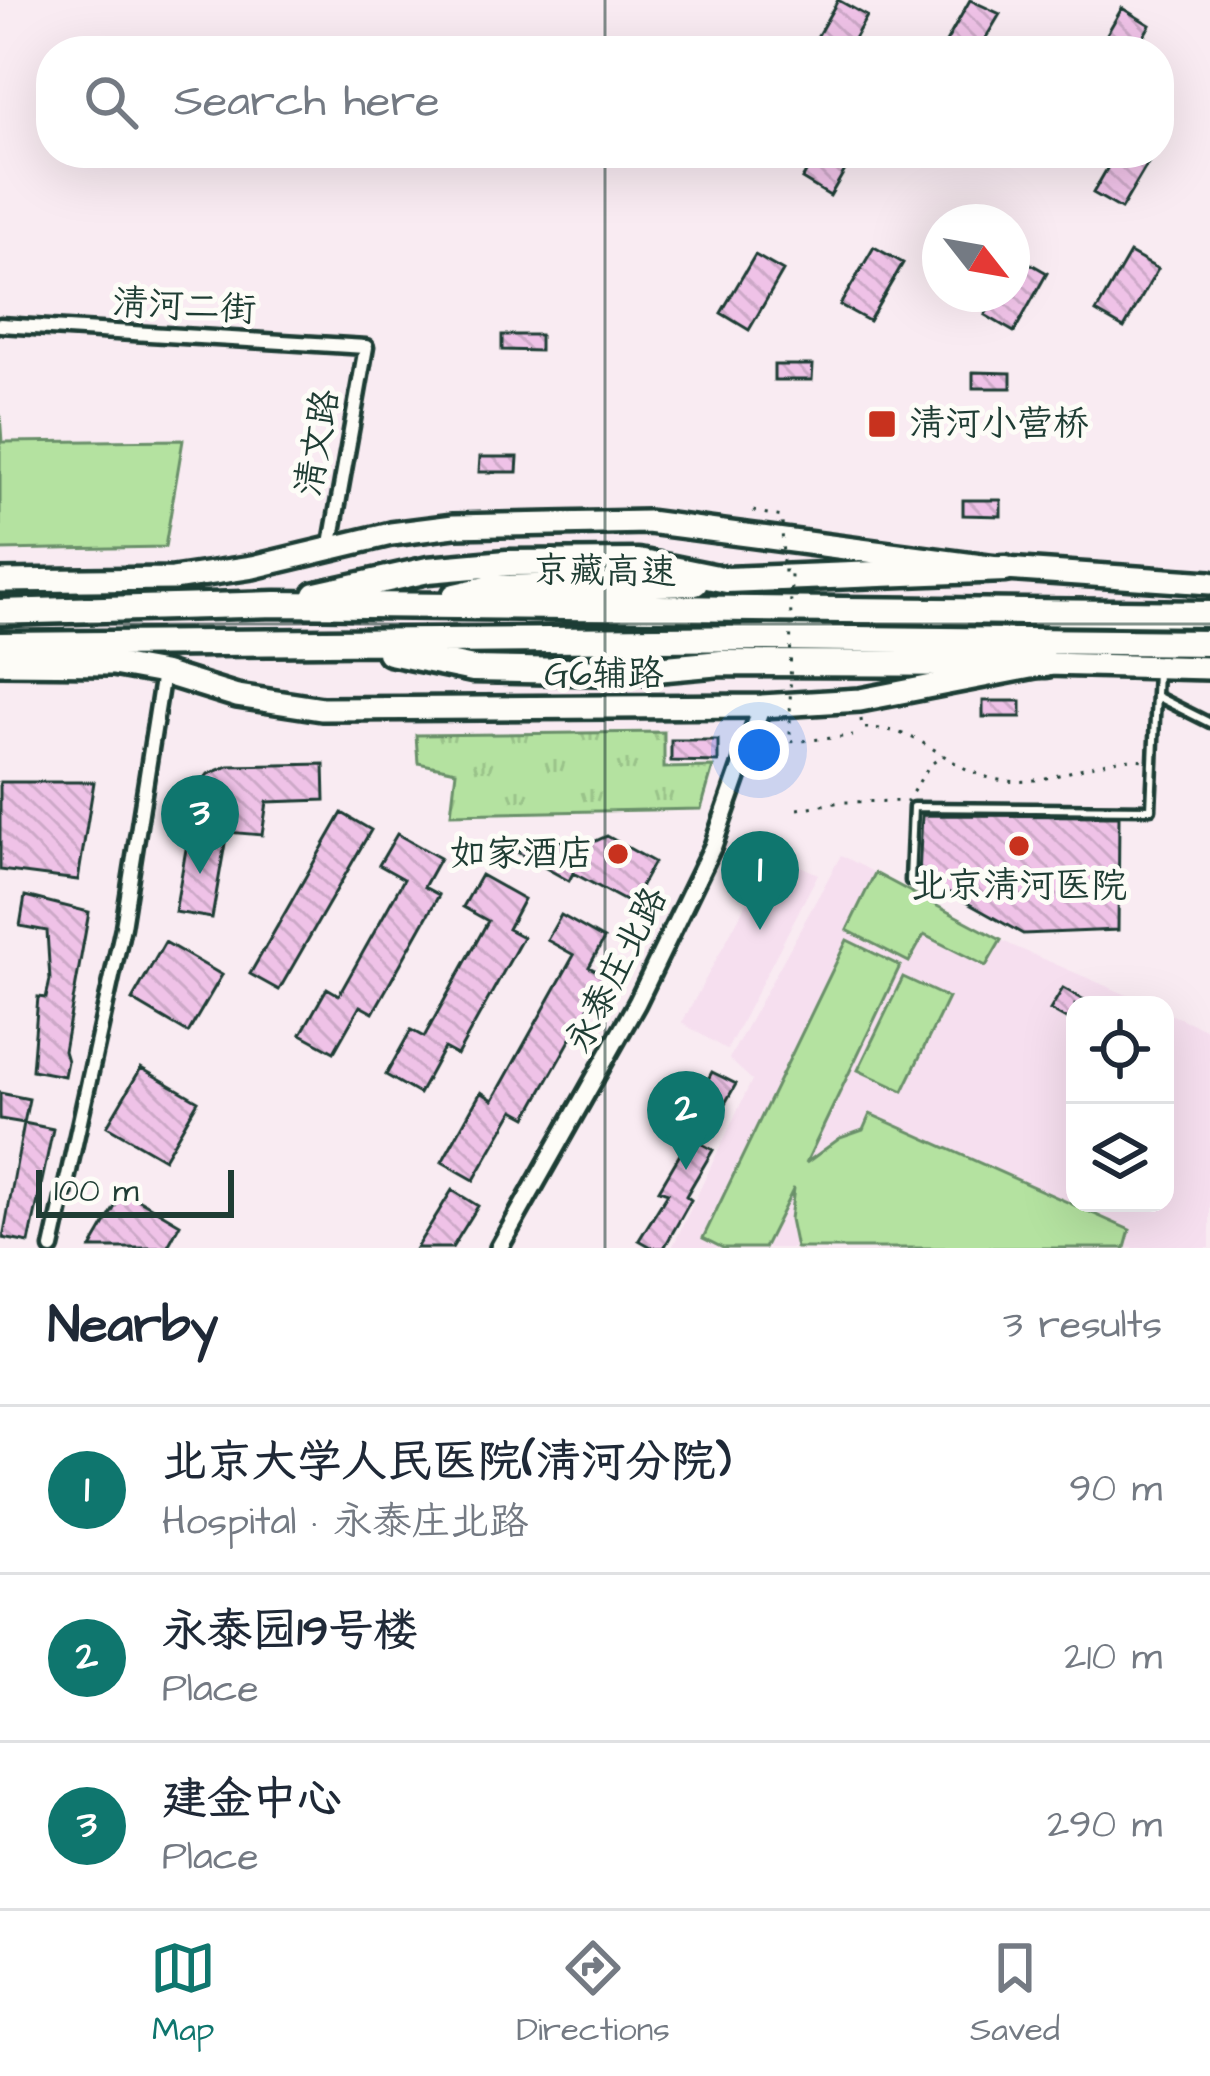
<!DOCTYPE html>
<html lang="en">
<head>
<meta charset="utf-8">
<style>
	body { margin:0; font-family:"Architects Daughter","LXGW WenKai TC",sans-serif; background:#f6f6f7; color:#1f2937 }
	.controls { position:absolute; right:36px; bottom:36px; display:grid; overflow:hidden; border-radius:24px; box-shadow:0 12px 48px #0002 }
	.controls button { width:108px; height:108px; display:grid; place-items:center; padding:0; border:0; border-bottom:3px solid #e0e1e3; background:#fff; color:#1f2937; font:60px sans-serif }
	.compass { position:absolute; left:922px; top:204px; width:108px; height:108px; border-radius:50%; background:#fff; box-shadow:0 12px 48px #0002; rotate:121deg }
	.scale { position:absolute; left:36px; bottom:30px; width:198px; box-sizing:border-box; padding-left:12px; border:6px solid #1f3d34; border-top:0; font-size:33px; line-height:42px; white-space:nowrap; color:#1f3d34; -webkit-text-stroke:9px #fdfcf7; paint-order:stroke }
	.you { position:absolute; left:759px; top:750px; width:42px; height:42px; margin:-30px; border:9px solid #fff; border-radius:50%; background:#1a73e8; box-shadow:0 0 0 18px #1a73e833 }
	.badge { display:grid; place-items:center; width:78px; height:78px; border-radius:50%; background:#0f766e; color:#fff; font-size:39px; font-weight:700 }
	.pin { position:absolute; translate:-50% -99px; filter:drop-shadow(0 3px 6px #0008) }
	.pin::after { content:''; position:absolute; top:63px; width:42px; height:36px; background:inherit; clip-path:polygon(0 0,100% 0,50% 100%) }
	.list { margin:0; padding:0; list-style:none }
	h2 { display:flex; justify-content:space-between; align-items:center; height:156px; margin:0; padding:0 48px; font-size:51px }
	h2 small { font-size:39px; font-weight:400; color:#747a83 }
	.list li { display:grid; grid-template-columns:78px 1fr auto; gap:36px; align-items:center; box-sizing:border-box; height:168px; padding:0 48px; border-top:3px solid #e0e1e3 }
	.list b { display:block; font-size:45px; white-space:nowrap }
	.list p { margin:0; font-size:39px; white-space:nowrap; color:#747a83 }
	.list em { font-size:39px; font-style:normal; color:#747a83 }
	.icon { flex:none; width:66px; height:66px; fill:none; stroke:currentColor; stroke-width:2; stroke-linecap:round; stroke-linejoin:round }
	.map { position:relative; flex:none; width:1210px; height:1248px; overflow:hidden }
	.search { position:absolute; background:#fff; box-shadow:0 12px 48px #0002; left:36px; right:36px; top:36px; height:132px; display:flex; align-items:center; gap:30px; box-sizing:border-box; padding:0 42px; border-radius:48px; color:#747a83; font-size:45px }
	.sheet { height:660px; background:#fff }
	nav { display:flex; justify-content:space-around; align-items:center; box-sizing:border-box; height:168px; border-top:3px solid #e0e1e3; background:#fff; font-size:33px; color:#747a83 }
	nav a { display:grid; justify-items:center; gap:6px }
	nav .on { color:#0f766e }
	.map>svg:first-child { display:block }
	.built { fill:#f6dfef }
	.grass { fill:url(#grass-tufts); stroke:#6a906a; stroke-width:3 }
	.pitch { fill:#b4e2a0; stroke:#6a906a; stroke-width:3 }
	.building { fill:url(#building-back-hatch); stroke:#1f3d34; stroke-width:3 }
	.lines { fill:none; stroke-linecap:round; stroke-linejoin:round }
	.service-casing { stroke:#1f3d34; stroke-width:15 }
	.minor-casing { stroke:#1f3d34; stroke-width:21 }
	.tertiary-casing { stroke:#1f3d34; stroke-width:24 }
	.primary-casing { stroke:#1f3d34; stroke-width:30 }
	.motorway-casing { stroke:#1f3d34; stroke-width:33 }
	.path { stroke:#1f3d34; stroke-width:3; stroke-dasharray:3 9; stroke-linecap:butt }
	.service { stroke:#fdfcf7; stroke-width:6 }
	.minor { stroke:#fdfcf7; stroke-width:12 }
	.tertiary { stroke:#fdfcf7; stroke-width:15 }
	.primary { stroke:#fdfcf7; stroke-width:21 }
	.motorway { stroke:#fdfcf7; stroke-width:24 }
	.path-bridge { stroke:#1f3d34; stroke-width:3; stroke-dasharray:3 9; stroke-linecap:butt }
	.grid { fill:none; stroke:#1f3d34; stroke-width:3; stroke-opacity:0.55 }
	.poi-dot { fill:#c8321e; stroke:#fdfcf7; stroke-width:4.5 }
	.labels { text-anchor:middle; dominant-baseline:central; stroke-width:10; stroke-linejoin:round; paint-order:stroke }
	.street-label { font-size:36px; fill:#1f3d34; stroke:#fdfcf7 }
	.poi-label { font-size:36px; fill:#1f3d34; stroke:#fdfcf7; text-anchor:start }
</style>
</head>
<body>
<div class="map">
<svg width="1210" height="1248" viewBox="0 0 1210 1248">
	<defs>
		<pattern id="grass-tufts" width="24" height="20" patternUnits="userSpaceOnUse" patternTransform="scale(3)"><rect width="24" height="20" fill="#b4e2a0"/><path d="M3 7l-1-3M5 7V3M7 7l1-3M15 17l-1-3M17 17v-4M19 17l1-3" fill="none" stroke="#9ac38a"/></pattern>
		<pattern id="building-back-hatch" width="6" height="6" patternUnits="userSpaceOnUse" patternTransform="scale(3)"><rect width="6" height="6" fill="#efc2e7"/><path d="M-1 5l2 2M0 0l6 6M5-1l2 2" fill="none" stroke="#cca8c7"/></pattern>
	</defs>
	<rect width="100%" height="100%" fill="#f9ebf2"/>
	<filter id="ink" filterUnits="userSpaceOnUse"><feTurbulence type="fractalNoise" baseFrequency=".00833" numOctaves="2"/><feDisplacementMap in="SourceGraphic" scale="24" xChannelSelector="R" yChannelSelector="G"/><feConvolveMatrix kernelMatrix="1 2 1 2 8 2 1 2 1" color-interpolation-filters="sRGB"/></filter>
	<g filter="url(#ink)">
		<!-- built -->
		<path class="built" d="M773,854L818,874L727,1050L682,1023Z
			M841,855L1011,945L1150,1005H1075V1203H1165V1012L1210,1031V1248H672L752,1080L729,1059Z"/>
		<!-- grass -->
		<path class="grass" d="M664,732V768L713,767L701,809L451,814L456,771L418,763L416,735Z"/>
		<!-- pitch -->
		<path class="pitch" d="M0,414L2,442L183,440L165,547L0,550Z
			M875,873L1001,940L986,966L924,935L909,962L847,930Z
			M847,940L900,966L806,1163L840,1138L863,1130L870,1114L1130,1230L1125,1248H796L790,1219L794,1188L764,1248H723L703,1238Z
			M903,977L948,998L903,1091L858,1070Z"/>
		<!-- building -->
		<path class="building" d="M838,0L867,16L847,51H809Z
			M970,0L1000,14L978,51H941Z
			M1122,8L1150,25L1135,51H1097Z
			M817,153H855L830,196L802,179Z
			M1116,153H1154L1121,209L1093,193Z
			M874,247L903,263L869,321L840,305Z
			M1130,253L1158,269L1124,328L1096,312Z
			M755,255L783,271L749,330L721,313Z
			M1019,257L1047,273L1014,332L985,315L997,294H1012V268Z
			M502,335H540V351L502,350Z
			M774,365H813L812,380H774Z
			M973,372L1011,373V388H973Z
			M480,457H518L517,472H479Z
			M963,500H1001V516L963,515Z
			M983,701H1021V717H983Z
			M671,740H718V762L671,761Z
			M324,764L325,800L267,802L262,835L227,832L212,918L175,912L196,792L208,774L228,766Z
			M0,782H94L78,880L0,870Z
			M342,813L371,830L279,990L250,974Z
			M922,815L1119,816L1118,930L1023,934L919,876Z
			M397,834L440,858L424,887L439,895L373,1013L360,1006L334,1052L301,1034L327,988L339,995L404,879L379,865Z
			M607,836L654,862L631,904L573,873L569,881L517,852L554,837L576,850Z
			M481,875L524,899L508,929L523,937L457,1055L444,1048L419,1094L386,1075L411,1030L424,1037L488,921L463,907Z
			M25,896L89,912L64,1051L67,1061L64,1076L32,1070L38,997L46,998L50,980L47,931L20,926Z
			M561,915L604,939L589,967L606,976L527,1117L514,1110L474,1180L442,1162L481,1092L493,1100L574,955L547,940Z
			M165,942L222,975L188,1033L132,1000Z
			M1063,988L1093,1005H1075V1024L1050,1010Z
			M141,1068L198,1101L164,1159L107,1126Z
			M712,1072L736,1084L702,1144L713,1150L686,1196L691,1200L664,1248H653L639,1240L668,1193L659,1190L689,1139L678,1134Z
			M0,1093L29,1099L24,1123L0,1119Z
			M24,1123L53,1129L29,1243L3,1238Z
			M452,1190L478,1206L452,1248H416Z
			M124,1191L180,1224L167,1248H91Z"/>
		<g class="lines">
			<defs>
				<path id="service" d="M1156,696L1210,723
					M910,881L913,807L1151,809L1157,671"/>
				<path id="minor" d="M0,325L366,347L330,549
					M52,1248L123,927L163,673"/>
				<path id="tertiary" d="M499,1248L637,1003L713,846L762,706"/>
				<path id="primary" d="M0,581L173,579L253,567L391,534L454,526L648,522L1005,569L1210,583
					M0,663L113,664L163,673L237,696L322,709L762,706L860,700L1046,664L1210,668"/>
				<path id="motorway" d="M316,595L428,570L507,563L638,562L727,580L1005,569
					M455,596L491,588L695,583
					M0,612L276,604L1210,614
					M0,645L767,638L1210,643
					M390,652L473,669L623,672L721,663L1046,664"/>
			</defs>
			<!-- service casing -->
			<use href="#service" class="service-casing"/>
			<!-- minor casing -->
			<use href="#minor" class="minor-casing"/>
			<!-- tertiary casing -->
			<use href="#tertiary" class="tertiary-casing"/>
			<!-- primary casing -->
			<use href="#primary" class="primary-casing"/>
			<!-- motorway casing -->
			<use href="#motorway" class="motorway-casing"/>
			<!-- path -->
			<path class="path" d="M861,719L862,728C928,727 944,770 999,780C1050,789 1095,754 1145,760
				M798,809L841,802L907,801L929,766L943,755"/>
			<!-- service -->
			<use href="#service" class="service"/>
			<!-- minor -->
			<use href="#minor" class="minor"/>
			<!-- tertiary -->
			<use href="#tertiary" class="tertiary"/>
			<!-- primary -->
			<use href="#primary" class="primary"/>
			<!-- motorway -->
			<use href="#motorway" class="motorway"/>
			<!-- path-bridge -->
			<path class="path-bridge" d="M753,511L782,517L783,571H791L790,742L853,736"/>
		</g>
	</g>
	<!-- grid -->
	<path class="grid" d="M605,0V51M605,153V1248M0,624H1210"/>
	<!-- markers -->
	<g class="poi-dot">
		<rect x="867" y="409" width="30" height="30" rx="6"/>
		<circle cx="1019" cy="846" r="12"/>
		<circle cx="618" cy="854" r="12"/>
	</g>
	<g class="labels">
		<!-- street labels -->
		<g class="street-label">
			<text transform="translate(184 307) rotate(3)">清河二街</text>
			<text transform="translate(318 443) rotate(-80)">清文路</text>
			<text transform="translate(605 572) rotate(1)">京藏高速</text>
			<text x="604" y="674">G6辅路</text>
			<text transform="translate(617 970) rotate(-63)">永泰庄北路</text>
		</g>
		<!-- poi labels -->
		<g class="poi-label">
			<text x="909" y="424">清河小营桥</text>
			<text x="594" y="854" text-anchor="end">如家酒店</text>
			<text x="1019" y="886" text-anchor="middle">北京清河医院</text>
		</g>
	</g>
</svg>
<div class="controls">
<button><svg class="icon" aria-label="locate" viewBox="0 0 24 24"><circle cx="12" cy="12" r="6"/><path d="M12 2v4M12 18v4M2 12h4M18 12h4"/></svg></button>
<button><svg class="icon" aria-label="layers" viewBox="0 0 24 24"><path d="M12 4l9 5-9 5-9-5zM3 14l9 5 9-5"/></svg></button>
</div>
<svg class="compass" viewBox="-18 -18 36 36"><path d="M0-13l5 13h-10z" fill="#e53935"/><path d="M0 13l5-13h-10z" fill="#747a83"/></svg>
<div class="scale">100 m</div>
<div class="you"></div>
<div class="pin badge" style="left:760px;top:930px">1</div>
<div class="pin badge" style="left:686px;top:1170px">2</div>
<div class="pin badge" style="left:200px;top:874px">3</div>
<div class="search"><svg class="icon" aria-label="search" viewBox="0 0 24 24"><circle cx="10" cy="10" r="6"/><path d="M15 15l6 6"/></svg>Search here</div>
</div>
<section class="sheet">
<h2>Nearby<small>3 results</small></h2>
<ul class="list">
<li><span class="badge">1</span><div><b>北京大学人民医院(清河分院)</b><p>Hospital · 永泰庄北路</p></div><em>90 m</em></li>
<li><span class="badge">2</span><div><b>永泰园19号楼</b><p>Place</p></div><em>210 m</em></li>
<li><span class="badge">3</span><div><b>建金中心</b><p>Place</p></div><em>290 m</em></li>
</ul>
</section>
<nav>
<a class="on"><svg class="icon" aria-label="map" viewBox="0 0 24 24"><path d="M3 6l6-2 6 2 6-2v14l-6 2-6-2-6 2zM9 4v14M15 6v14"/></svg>Map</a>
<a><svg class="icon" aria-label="directions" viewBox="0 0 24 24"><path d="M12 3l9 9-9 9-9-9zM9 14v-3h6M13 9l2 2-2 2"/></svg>Directions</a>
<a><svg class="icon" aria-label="saved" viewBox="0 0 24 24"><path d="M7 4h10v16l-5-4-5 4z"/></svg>Saved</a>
</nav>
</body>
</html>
